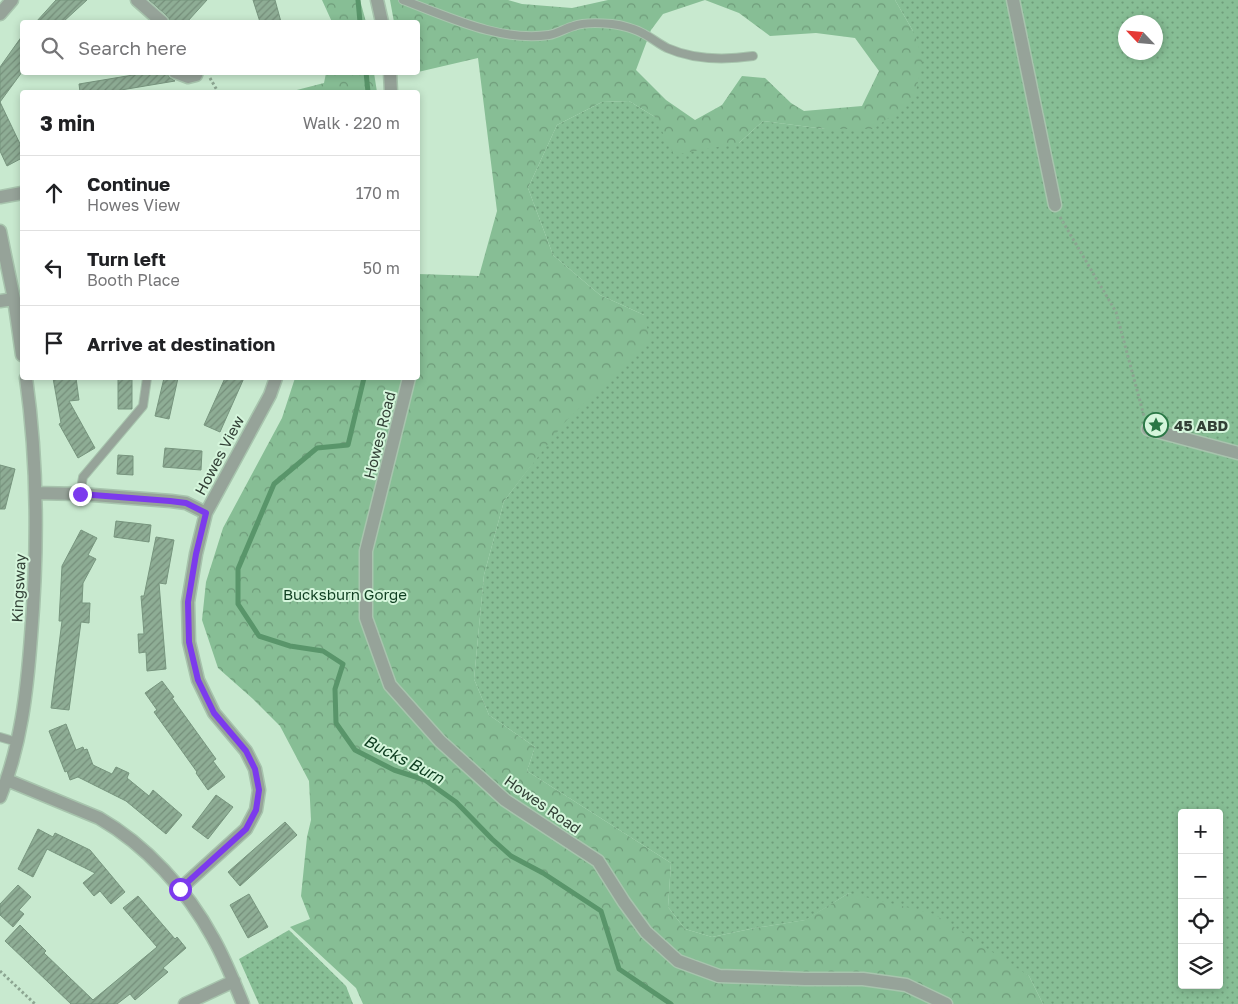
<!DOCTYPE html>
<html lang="en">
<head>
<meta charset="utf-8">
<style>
	body { margin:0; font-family:"Golos Text",sans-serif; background:#f6f6f6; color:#202124 }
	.controls { position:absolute; right:15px; bottom:15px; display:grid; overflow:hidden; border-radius:5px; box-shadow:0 2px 8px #0003 }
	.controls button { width:45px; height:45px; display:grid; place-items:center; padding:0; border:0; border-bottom:1px solid #e0e0e0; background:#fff; color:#202124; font:25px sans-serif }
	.compass { position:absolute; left:1118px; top:15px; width:45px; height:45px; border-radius:50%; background:#fff; box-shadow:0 2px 8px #0003; rotate:296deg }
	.stop { position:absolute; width:15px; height:15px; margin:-11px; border:4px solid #7c3aed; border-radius:50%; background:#fff }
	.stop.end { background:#7c3aed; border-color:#fff; box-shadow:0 1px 5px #0008 }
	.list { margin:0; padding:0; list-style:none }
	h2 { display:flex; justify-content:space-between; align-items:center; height:65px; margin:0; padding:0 20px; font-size:21px }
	h2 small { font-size:16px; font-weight:400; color:#757577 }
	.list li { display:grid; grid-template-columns:32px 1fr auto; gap:15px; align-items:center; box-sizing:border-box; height:75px; padding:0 20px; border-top:1px solid #e0e0e0 }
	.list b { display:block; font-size:19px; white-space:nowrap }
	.list p { margin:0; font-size:16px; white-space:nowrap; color:#757577 }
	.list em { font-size:16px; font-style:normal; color:#757577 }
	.icon { flex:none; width:28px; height:28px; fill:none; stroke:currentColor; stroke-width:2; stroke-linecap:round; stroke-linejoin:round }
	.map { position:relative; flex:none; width:1238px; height:1004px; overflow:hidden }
	.search { position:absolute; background:#fff; box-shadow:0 2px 8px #0003; left:20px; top:20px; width:400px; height:55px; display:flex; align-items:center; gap:12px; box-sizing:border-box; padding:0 18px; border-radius:5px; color:#757577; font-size:19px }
	.panel { position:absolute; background:#fff; box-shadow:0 2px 8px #0003; left:20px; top:90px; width:400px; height:290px; border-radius:5px }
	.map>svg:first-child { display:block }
	.green { fill:url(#green-dots); fill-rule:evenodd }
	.forest { fill:url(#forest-crowns); fill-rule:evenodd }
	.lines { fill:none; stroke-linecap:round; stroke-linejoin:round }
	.stream { stroke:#59956a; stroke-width:5 }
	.building { fill:url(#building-hatch); stroke:#77957e }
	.lane-casing { stroke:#a7c4ad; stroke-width:10 }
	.street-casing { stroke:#a7c4ad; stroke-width:15 }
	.path { stroke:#8ca591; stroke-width:3; stroke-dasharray:2.5 2.5; stroke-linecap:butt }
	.lane { stroke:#96a399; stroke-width:8 }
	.street { stroke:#96a399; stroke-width:12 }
	.route { stroke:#7c3aed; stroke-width:6 }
	.labels { text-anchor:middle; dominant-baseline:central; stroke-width:4; stroke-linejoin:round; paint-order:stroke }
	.poi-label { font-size:15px; font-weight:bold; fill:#324036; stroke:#d5f6dc; text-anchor:start }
	.street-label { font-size:15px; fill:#324036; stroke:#d5f6dc }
	.park-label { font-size:15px; fill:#0f3e21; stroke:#d5f6dc }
	.water-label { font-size:16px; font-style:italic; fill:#0b3b1e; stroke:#d5f6dc }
</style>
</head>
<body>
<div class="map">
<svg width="1238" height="1004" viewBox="0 0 1238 1004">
	<defs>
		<pattern id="green-dots" width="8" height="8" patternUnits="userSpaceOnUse" patternTransform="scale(1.25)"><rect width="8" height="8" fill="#87be95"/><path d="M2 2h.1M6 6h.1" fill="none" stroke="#6f9c7a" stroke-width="1.8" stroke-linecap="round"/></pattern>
		<pattern id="forest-crowns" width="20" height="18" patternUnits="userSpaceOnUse" patternTransform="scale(1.25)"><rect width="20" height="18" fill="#87be95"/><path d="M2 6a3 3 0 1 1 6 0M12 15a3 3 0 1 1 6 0" fill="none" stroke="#6f9c7a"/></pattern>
		<pattern id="building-hatch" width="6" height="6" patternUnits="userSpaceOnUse" patternTransform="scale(1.25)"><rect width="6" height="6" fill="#8ead95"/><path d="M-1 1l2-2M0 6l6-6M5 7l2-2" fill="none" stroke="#758e7a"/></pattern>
	</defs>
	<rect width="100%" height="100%" fill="#c8e9cf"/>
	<!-- green -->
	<path class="green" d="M895,0H1238V1004H1043L1029,976L849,893L806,920L755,928L712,937L685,929L668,907L671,863L527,771L535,747L489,715L474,679L484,575L504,501L644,315L600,295L553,255L528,188L557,125L602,102L629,101L655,117L739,143L763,121L825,129H873L913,31ZM1126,22H1156V52H1126ZM1182,813H1219V985H1182Z
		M289,930L346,986L353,1004H259L239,959Z"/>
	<!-- forest -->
	<path class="forest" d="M322,0H360L366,22H332Z
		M390,0H508L522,4L572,8L608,0H895L913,31L923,59L914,100L873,129H825L763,121L739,143L674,155L655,117L629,101L602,102L557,125L528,188L553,255L600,295L644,315L650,339L565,422L504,501L484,575L474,679L489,715L535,747L527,771L671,863L668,907L685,929L712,937L755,928L805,920L849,893L934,914L1029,976L1043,1004H363L356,988L290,927L310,919L301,896L307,837L311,820L309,781L280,726L253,699L218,668L202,620L206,582L223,528L282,418L295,378H418V274L479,276L497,211L478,58L418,72V22H394ZM705,0L739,13L770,36L816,33L855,38L879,71L862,106L804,111L791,103L765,78L742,76L722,105L695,120L666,100L636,70L651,30L663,14Z
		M326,73H374L377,92H289L324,83Z"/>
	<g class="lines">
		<!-- stream -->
		<path class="stream" d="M358,0L360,22
			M366,72L368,92
			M364,378L348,445L317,448L274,484L238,569V604L259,636L290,646L323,651L343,664L335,689L336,723L355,750L394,770L425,780L456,802L492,839L511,856L543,873L601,911L619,969L671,1004"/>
	</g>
	<!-- building -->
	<path class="building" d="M56,0H87L63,22H36Z
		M149,0H207L187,22H170L167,16Z
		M253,0H275L281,22H260Z
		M22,36V72L0,102L22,148V158L7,166L0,151V67Z
		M151,72H167L169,77L175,81L109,92H80L79,84Z
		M53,378H76L79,400L69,401L95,448L78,458L59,424L61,423Z
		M118,378H132V409H118Z
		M164,378H178L169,419L155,416Z
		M225,378H244L220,432L204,425Z
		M165,448L202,451L201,470L163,467Z
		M118,455L133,456V475L117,474Z
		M0,465L15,469L5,509H0Z
		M116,521L151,525L149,542L114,537Z
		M81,530L97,538L88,555L96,559L83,583L82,603H90L89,623L81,622L69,710L51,708L62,621H59L62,566Z
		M156,537L174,540L166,584L159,583L166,669L147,671L146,652L139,653L138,634H144L141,596H144Z
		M162,681L174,697L172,698L216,759L213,761L225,777L208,790L196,773L197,772L154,712L157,710L145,693Z
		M66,724L76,750L83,747L84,750L87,749L93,765L112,774L116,767L129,773L127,778L149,796L153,790L182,815L166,834L126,801L78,777L70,780L67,771L65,772L49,731Z
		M216,795L233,807L208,839L192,827Z
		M285,822L297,835L240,886L228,872Z
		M38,829L53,837L55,833L90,850L125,892L111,904L100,891L94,896L83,883L95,873L47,849L33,877L18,869Z
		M18,885L31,897L19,910L24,914L13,927L0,915V904Z
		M249,894L268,927L248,938L230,905Z
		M138,896L175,939L177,937L186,948L163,968L168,972L135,1000L130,994L117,1004H71L5,941L20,925L46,951L44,953L93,1000L157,947L123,908Z"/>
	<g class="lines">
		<defs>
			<path id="lane" d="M403,0C449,17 499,42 549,35C557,34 566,28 574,26C584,22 601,23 612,24C621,25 636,29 644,34C652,38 659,44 667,48C694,60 725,60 753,56
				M80,494L83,477L143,406L147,378
				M0,737L17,742"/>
			<path id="street" d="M137,0L162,22
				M377,0L382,22
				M1013,0L1055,205
				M0,14L12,0
				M175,72L188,77L196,75L197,72
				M390,72L391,92
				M0,197L22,193
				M0,231L14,299L22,355
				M0,301L14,299
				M409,378L366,551V618L390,685L440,741L505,800L598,861L624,902L646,932L678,961L719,976L805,979H863L906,985L946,1004
				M1148,429L1238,453
				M36,493L80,494L171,501L186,503L206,513
				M7,780L99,818C146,845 187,890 213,938C225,959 234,982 243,1004
				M0,797C21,746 27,691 31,636C38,550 38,463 26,378
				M180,889L246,829L256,810L259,790L255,769L246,751L214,713L198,680L189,642L188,602L196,554L206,513L270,395L276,378
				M185,1004L234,981"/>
		</defs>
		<!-- lane casing -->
		<use href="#lane" class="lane-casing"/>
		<!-- street casing -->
		<use href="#street" class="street-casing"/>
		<!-- path -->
		<path class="path" d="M210,78L218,92
			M1060,217L1116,312L1144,416
			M0,971L35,1004"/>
		<!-- lane -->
		<use href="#lane" class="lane"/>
		<!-- street -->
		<use href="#street" class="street"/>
	</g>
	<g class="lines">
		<!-- route -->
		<path class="route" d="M80,494L170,501L186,503L206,513L196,554L188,602L189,642L198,680L214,713L246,751L255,769L259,790L256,810L246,829L180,889"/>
	</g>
	<!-- icons -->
	<defs>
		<symbol id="sight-ring" viewBox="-11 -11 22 22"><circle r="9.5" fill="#d5f6dc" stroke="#2a7745" stroke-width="1.5"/><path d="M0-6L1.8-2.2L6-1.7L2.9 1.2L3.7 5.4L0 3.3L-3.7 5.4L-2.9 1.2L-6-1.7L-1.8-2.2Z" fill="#2a7745"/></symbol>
	</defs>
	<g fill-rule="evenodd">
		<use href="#sight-ring" x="1142" y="411" width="28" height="28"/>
	</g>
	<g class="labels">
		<!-- poi labels -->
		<g class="poi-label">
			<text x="1174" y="425">45 ABD</text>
		</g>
		<!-- street labels -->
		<g class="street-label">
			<text transform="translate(379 435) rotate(-76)">Howes Road</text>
			<text transform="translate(219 455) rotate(-62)">Howes View</text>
			<text transform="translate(18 588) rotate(-87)">Kingsway</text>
			<text transform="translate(543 804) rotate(35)">Howes Road</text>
		</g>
		<!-- park labels -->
		<g class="park-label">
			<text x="345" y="594">Bucksburn Gorge</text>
		</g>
		<!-- water labels -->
		<g class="water-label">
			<text transform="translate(404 759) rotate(27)">Bucks Burn</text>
		</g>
	</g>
</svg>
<div class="controls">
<button>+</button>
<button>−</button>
<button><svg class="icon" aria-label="locate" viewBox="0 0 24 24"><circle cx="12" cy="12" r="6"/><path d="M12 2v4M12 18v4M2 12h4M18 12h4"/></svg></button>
<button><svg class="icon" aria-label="layers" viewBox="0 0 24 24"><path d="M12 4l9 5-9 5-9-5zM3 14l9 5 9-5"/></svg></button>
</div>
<svg class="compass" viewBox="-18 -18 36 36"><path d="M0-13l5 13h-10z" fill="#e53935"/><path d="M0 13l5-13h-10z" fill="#757577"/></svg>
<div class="stop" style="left:180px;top:889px"></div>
<div class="stop end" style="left:80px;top:494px"></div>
<div class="search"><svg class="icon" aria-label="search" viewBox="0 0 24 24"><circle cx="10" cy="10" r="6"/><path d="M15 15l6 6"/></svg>Search here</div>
<section class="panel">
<h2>3 min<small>Walk · 220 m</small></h2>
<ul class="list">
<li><svg class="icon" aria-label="ahead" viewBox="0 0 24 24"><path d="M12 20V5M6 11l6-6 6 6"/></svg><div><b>Continue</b><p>Howes View</p></div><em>170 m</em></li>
<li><svg class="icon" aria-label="left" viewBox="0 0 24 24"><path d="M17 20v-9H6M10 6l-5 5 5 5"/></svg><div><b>Turn left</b><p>Booth Place</p></div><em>50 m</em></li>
<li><svg class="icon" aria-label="arrive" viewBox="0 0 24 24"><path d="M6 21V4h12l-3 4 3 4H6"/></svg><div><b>Arrive at destination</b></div></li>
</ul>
</section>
</div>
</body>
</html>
